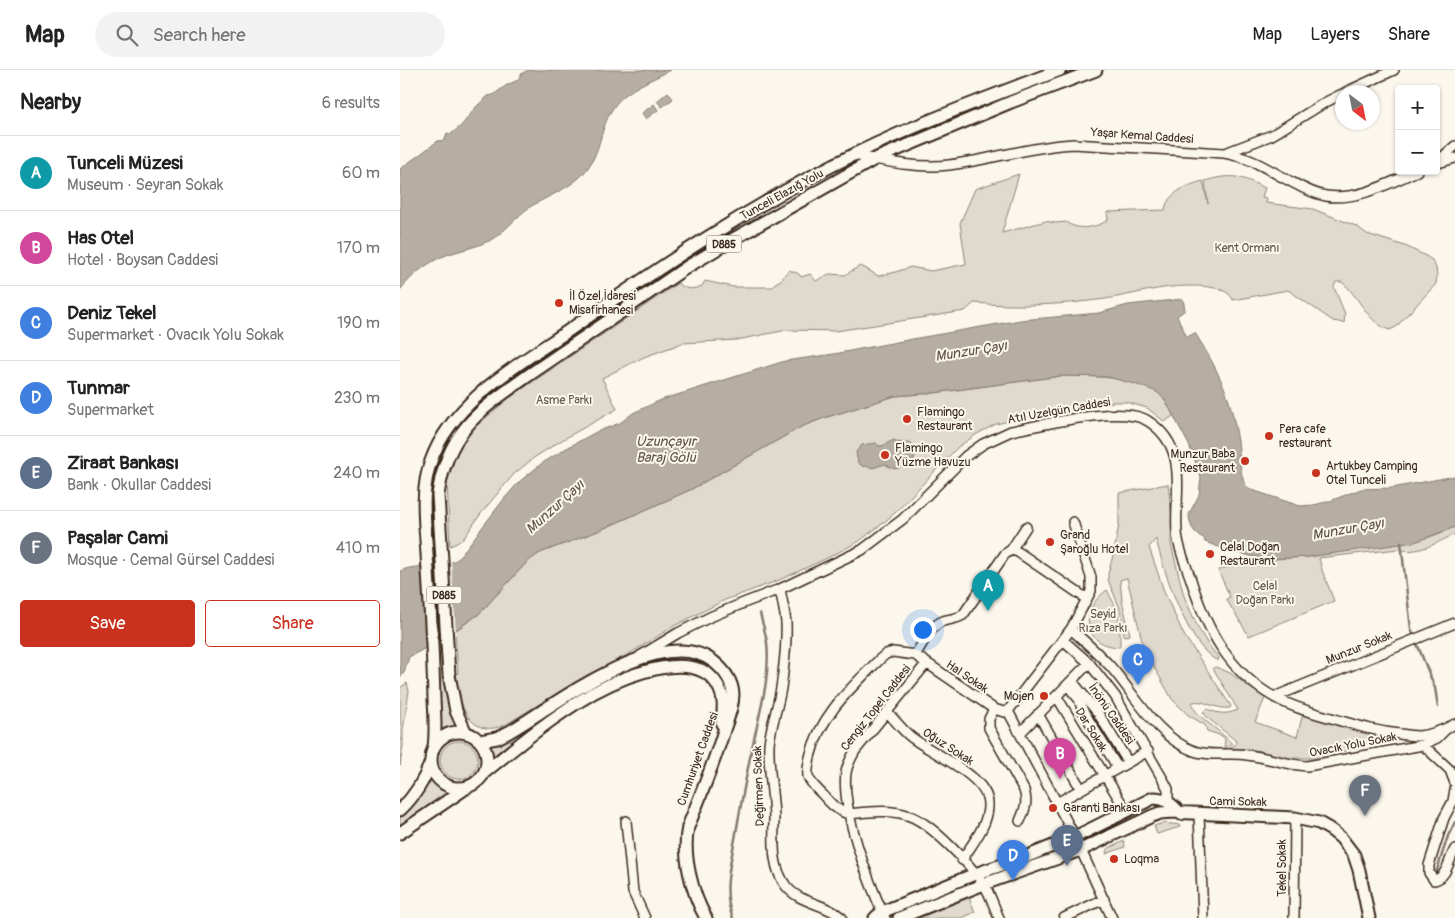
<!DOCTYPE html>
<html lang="en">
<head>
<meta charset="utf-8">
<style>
	body { margin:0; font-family:Pangolin,sans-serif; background:#f2f2f2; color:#222 }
	.controls { position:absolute; right:15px; top:15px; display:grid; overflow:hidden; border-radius:5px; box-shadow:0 1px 4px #0004 }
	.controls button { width:45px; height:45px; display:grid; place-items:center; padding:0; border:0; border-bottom:1px solid #e0e0e0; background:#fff; color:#222; font:25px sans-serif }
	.compass { position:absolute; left:935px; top:15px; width:45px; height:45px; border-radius:50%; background:#fff; box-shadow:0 1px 4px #0004; rotate:148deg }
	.you { position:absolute; left:522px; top:559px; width:18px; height:18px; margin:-12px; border:4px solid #fff; border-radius:50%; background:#1a73e8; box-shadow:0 0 0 8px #1a73e833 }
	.badge { display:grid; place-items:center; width:32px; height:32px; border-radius:50%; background:#c8321e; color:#fff; font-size:16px; font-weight:700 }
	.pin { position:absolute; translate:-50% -41px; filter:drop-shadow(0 1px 2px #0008) }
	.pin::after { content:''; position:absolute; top:26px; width:18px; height:15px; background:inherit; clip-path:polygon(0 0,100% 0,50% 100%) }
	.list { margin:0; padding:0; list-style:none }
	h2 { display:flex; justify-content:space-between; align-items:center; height:65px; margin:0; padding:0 20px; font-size:21px }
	h2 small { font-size:16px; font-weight:400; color:#767676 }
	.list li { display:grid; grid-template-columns:32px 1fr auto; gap:15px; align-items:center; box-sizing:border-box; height:75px; padding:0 20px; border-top:1px solid #e0e0e0 }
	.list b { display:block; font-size:19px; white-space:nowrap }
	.list p { margin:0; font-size:16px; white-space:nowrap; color:#767676 }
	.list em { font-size:16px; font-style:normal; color:#767676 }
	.actions { display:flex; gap:10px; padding:15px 20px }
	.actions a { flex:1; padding:11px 0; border:1px solid #c8321e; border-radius:5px; text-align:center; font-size:18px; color:#c8321e }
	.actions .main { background:#c8321e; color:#fff }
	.icon { flex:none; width:28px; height:28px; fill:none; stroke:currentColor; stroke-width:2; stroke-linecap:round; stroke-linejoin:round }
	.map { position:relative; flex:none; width:1055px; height:848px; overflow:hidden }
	header { display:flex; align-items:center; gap:30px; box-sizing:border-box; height:70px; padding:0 25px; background:#fff; border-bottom:1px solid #e0e0e0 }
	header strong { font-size:24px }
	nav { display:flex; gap:28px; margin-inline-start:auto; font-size:18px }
	.search { width:350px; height:45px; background:#f2f2f2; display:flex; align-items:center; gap:12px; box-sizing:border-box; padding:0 18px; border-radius:28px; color:#767676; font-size:19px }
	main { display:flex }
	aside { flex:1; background:#fff }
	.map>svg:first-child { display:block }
	.green { fill:#dfd9ce; stroke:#8d8276 }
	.water { fill:#b6aea2; stroke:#85796d }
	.pier { fill:#fbf7ec }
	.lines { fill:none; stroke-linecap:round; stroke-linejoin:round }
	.stream { stroke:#85796d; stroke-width:2.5 }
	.minor-casing { stroke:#3b2a1e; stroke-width:12 }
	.major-casing { stroke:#3b2a1e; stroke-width:15 }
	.minor { stroke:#fbf7ec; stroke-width:9 }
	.major { stroke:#fbf7ec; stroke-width:11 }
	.poi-dot { fill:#c8321e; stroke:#fbf7ec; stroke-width:2 }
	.labels { text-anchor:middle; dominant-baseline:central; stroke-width:4; stroke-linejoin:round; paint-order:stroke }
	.shield { fill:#fbf7ec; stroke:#75685c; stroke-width:1 }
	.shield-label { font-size:11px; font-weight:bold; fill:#3b2a1e }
	.street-label { font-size:12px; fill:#3b2a1e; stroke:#fbf7ec }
	.park-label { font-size:12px; fill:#64564a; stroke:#fbf7ec }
	.poi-label { font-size:12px; fill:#3b2a1e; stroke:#fbf7ec; text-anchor:start }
	.water-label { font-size:14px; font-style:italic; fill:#605246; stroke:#fbf7ec }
</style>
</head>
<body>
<header>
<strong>Map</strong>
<div class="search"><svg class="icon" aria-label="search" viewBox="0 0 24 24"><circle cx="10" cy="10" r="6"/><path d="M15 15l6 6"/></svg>Search here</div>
<nav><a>Map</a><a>Layers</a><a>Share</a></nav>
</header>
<main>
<aside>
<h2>Nearby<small>6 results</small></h2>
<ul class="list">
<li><span class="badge" style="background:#0f9aa8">A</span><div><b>Tunceli Müzesi</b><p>Museum · Seyran Sokak</p></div><em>60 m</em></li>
<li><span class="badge" style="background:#d1479c">B</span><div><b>Has Otel</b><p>Hotel · Boysan Caddesi</p></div><em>170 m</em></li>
<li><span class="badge" style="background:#3f7fe0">C</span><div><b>Deniz Tekel</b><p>Supermarket · Ovacık Yolu Sokak</p></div><em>190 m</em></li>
<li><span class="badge" style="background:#3f7fe0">D</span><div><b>Tunmar</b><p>Supermarket</p></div><em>230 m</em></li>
<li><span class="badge" style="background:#5c6f8a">E</span><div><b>Ziraat Bankası</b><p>Bank · Okullar Caddesi</p></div><em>240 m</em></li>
<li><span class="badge" style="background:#6b7280">F</span><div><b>Paşalar Cami</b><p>Mosque · Cemal Gürsel Caddesi</p></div><em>410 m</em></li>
</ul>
<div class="actions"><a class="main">Save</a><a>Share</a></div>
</aside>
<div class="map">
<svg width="1055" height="848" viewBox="0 0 1055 848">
	<rect width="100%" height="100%" fill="#fbf7ec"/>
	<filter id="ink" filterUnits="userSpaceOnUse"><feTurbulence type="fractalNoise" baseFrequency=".02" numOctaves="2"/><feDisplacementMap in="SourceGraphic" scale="10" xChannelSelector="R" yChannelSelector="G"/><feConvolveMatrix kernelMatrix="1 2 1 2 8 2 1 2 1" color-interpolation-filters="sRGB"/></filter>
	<g filter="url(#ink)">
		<!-- green -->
		<path class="green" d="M619,104L602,163L646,151L655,153L666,152C678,161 696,158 708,150L707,142L765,140C767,123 788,115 803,111L808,134L805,111C832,103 840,106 865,118L862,127L867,128L866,133L913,139L956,156L967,164L1005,176L1024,185L1032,190L1036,198L1037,206L1036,214L996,257L990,260C968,254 959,226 942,212H936L934,217L945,244L944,253L933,251L888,220L833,230C828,216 801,216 788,216C760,216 732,225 705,229C662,235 617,237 574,233L565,241L436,261L387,260L337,270L283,273L244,287L202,308L217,339L162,370L135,387L114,404L82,442L64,468L57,473L50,476L47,412L57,382L75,357L109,328L278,213C286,220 292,220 302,216L305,211L333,217H373L374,214L382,209L389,200L399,204L401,207L410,204L416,211L429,204L445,205L460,196L465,198L478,206L492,203L511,197L531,201L566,194L560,153L575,119Z
			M661,306C690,306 734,306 758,323C766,329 770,337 774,345L765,352L747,338L726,332H713L640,344L596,354L577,364L558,377L496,442L482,454L458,472L423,490L377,511L325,530L274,556L229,584L187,605L105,655C68,670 58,632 56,604L58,603L55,561L79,544L128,491L140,483L198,461L290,420L401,357L424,348L495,326L534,323Z
			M768,414L772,447L771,474L784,526L798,558L809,576L819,588L818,591C788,578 763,499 756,469L749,477L765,524L784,565L831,636L830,638C815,640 804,629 793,632L792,634C795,646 823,662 832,674L824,679L825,669L822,666L807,661L805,655L788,645L772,629L753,595L743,575L727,508L720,510L722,530L730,565L724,566L722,549L719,536L708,510V504L714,482L719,454V423Z
			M1055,457V464C1038,472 1018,485 998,479L919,488L922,500L934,531L849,566L826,529L830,527L818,500L853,490L854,487L871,489L908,487L967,478L1030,467Z
			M707,520L717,539V543L718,544L719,551L720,552V577C682,576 679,540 707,520Z
			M816,597L830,603L865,628L855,652L897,667L903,643L999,664L923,688H892L855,680L830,678L836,674L835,670L809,649L803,642L807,639C819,644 826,645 838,640L814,600L813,598Z
			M210,607L211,610L91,691L86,674L191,614Z
			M38,608H45L59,659L46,660L39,665Z
			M7,613L9,621L3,660V676L0,696V618Z
			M40 690a19 19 0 1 1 38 0a19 19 0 1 1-38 0Z
			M31,707L39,716L52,721L0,756V745L22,720Z
			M764,753L780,755V757L757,764L754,756Z
			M724,771L725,777L706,784L707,779Z
			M569,827L575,842L562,848H519Z"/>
		<!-- water -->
		<path class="water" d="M128,0H271C254,9 227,19 216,34C197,58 204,85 179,108C164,121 146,127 130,137C115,147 105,163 89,171C76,177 62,180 49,184C29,191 13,204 0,220V99L38,71L45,70L47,63L51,64L61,56L77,36L88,26L93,25L107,15L118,10L121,4Z
			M268,22L273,29L262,37L257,31Z
			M254,34L258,40L246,49L242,43Z
			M783,229L785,240L777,246L787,267L795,263C803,276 812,290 818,304C829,325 834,348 838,371C840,384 839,411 849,419L900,436L914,435L930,431L961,419L992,418L1055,406V457L1015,472L908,487L871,489L854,487L827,480L805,472L804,468C793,464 789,454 789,444L799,425L801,407L789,375L765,330L757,322L738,315L708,307L661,306L534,323L495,326L424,348L401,357L290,420L198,461L140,483L128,491L79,544L39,571L9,587L4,603L0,607V501C18,493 43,499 58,489L104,429L119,412L141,394L165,379L196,362L220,353L233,343L261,330L385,291L434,284L518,268L621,250L699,243L728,235Z
			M494,370C497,371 499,373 502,373C507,374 506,370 511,373C519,377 514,391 511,396L503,395C496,401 492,399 485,394L473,398L467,396L464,397L458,393L456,382L462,375L476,373L479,376C485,376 488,372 494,370Z"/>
		<!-- pier -->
		<path class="pier" d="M51,490L56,564L27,579L21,493Z"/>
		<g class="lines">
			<!-- stream -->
			<path class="stream" d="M1001,472L1011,559L1035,618L1038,637
				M1036,803L1048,766L1055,752
				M333,848C322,823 330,795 335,769C340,740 345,711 351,683C358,647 371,610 367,573C366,563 362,553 360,543"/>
			<defs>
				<path id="minor" d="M946,22L994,0
					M825,83L872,65L924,33L942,24
					M454,85C484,91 518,99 549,95C591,90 631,76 673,74L824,83C848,87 863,96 884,108C896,114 911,124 926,126C958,131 989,113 1017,101
					M1036,93L1055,76
					M1038,93L1055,88
					M611,480L626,457
					M380,519C382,530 385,542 386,553C387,574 384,597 381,618C378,637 371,655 369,674C368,698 373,722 374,747C374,771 371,796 386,816C400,834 426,833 442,848
					M671,559C684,571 698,583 710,596C735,624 756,667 794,681C811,687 830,682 847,685C867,687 886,695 907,696L1023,675L1037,668L1045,660
					M663,570L689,593L715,626L765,713L768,719V731
					M515,585C523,574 530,556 543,551C550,549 557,549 563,545L605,484L611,480L618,482L687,529
					M240,586L278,563L310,547L346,532L380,519L462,480L503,449L566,386L583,374L611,361C642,355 723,334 748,351C790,378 774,423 777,462C778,479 787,497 792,513C807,560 829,602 874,627C895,639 919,644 941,651C962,657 979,662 1000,664C1006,665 1013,666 1019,666C1031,665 1045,659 1055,654
					M672,611L698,643L728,692
					M672,621L679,629L682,639L718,698
					M657,627L727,742
					M874,627L1055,553
					M594,639L589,649V658L624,720C628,733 625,739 620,751
					M608,641L675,767L712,848
					M608,641L671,559L691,521V507L673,452
					M487,642C495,650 502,660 511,667C531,683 588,706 588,734C589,754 572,774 562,790
					M638,644L681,719
					M620,663L689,593
					M1023,675L1050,700L1055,713
					M1055,719L1053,731L1044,748L1029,795V803L1034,810C1047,808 1049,789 1055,779
					M657,733L748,681
					M799,744L803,848
					M226,751L233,822L245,848
					M485,848C469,813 441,740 446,703C447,695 451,688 455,681L526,594
					M599,848C594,837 590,823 583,813C569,794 532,754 510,746C491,739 469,742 449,744C437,741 430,733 422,724C417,719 410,713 408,706C407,699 409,693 410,687C420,645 451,618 480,589L486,584L493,582L515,585L594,639L604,642L608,641
					M664,848L704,829
					M894,848L895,748"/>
				<path id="major" d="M31 690a28 28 0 1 1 56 0a28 28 0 1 1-56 0Z
					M66,663L56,641L49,605L38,425C47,361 80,340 129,305L287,197L337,167L475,89L611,32L696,0
					M80,671L97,668L109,662C155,635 262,551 314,592C324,600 332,611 333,624C333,635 329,646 325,657C315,691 301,724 288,757C282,784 292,824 306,848
					M34,677C36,662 35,646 34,630C33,582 30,533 27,484C25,453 20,421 31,391C52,331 118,295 168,261C261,196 355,133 457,83C523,51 592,26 660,0
					M85,702C119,674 155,645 193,623C224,606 301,574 320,620C325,630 323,642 322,654
					M0,740C14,727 25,709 31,691
					M0,763L66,718
					M475,848L482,842L575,804L628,786L675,767L753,728C767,728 772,735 781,744
					M499,848L584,814L681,780L752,746L760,743L772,742L895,748L919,753L931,760L941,768L954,785L959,800L969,848"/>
			</defs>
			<!-- minor casing -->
			<use href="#minor" class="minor-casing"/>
			<!-- major casing -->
			<use href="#major" class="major-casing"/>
			<!-- minor -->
			<use href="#minor" class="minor"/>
			<!-- major -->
			<use href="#major" class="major"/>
		</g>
	</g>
	<!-- markers -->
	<g class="poi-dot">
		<circle cx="159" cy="233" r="5"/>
		<circle cx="507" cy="349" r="5"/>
		<circle cx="869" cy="366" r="5"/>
		<circle cx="485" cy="385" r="5"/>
		<circle cx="845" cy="391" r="5"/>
		<circle cx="916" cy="403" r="5"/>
		<circle cx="650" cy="472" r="5"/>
		<circle cx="810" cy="484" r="5"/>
		<circle cx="644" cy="626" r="5"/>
		<circle cx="653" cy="738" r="5"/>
		<circle cx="714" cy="789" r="5"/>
	</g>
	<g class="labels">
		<!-- shield labels -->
		<g class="shield">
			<rect x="306.5" y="165.5" width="35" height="17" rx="4"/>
			<rect x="26.5" y="516.5" width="35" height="17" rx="4"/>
		</g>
		<g class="shield-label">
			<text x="324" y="174">D885</text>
			<text x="44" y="525">D885</text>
		</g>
		<!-- street labels -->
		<g class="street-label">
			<text transform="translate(742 66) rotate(4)">Yaşar Kemal Caddesi</text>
			<text transform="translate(382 125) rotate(-29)">Tunceli Elazığ Yolu</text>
			<text transform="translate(659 341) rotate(-10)">Atıl Uzelgün Caddesi</text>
			<text transform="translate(959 578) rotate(-22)">Munzur Sokak</text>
			<text transform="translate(567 607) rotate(34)">Hal Sokak</text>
			<text transform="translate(476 638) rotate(-52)">Cengiz Topel Caddesi</text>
			<text transform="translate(711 644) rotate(55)">İnönü Caddesi</text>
			<text transform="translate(691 660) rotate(58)">Dar Sokak</text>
			<text transform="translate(953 675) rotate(-11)">Ovacık Yolu Sokak</text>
			<text transform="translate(548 677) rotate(33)">Oğuz Sokak</text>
			<text transform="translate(298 689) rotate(-70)">Cumhuriyet Caddesi</text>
			<text transform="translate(359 716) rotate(-92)">Değirmen Sokak</text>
			<text transform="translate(838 732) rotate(1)">Cami Sokak</text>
			<text transform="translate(882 798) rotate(-90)">Tekel Sokak</text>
		</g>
		<!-- park labels -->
		<g class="park-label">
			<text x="847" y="178">Kent Ormanı</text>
			<text x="164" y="330">Asme Parkı</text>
			<text x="865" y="516">Celal<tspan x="865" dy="14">Doğan Parkı</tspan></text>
			<text x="703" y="544">Seyid<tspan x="703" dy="14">Rıza Parkı</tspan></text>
		</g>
		<!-- poi labels -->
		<g class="poi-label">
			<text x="169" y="226">İl Özel İdaresi<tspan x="169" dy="14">Misafirhanesi</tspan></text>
			<text x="517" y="342">Flamingo<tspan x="517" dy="14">Restaurant</tspan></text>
			<text x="879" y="359">Pera cafe<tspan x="879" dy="14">restaurant</tspan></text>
			<text x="495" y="378">Flamingo<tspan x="495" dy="14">Yüzme Havuzu</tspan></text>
			<text x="835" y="384" text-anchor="end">Munzur Baba<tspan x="835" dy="14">Restaurant</tspan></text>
			<text x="926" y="396">Artukbey Camping<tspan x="926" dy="14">Otel Tunceli</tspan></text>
			<text x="660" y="465">Grand<tspan x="660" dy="14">Şaroğlu Hotel</tspan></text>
			<text x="820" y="477">Celal Doğan<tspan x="820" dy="14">Restaurant</tspan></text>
			<text x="634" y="626" text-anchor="end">Mojen</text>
			<text x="663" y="738">Garanti Bankası</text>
			<text x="724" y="789">Loqma</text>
		</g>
		<!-- water labels -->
		<g class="water-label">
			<text transform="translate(571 281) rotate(-9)">Munzur Çayı</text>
			<text x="266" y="371">Uzunçayır<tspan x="266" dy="16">Baraj Gölü</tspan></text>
			<text transform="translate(155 437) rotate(-42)">Munzur Çayı</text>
			<text transform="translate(948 459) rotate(-10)">Munzur Çayı</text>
		</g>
	</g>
</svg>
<div class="controls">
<button>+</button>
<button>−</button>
</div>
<svg class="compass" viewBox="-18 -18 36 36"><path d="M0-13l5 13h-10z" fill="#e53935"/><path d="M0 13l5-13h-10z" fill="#767676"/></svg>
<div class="you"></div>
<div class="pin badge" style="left:588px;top:541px;background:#0f9aa8">A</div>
<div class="pin badge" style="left:660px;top:709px;background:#d1479c">B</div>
<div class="pin badge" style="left:738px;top:615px;background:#3f7fe0">C</div>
<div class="pin badge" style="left:613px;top:811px;background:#3f7fe0">D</div>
<div class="pin badge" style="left:667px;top:796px;background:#5c6f8a">E</div>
<div class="pin badge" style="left:965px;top:746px;background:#6b7280">F</div>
</div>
</main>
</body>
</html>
